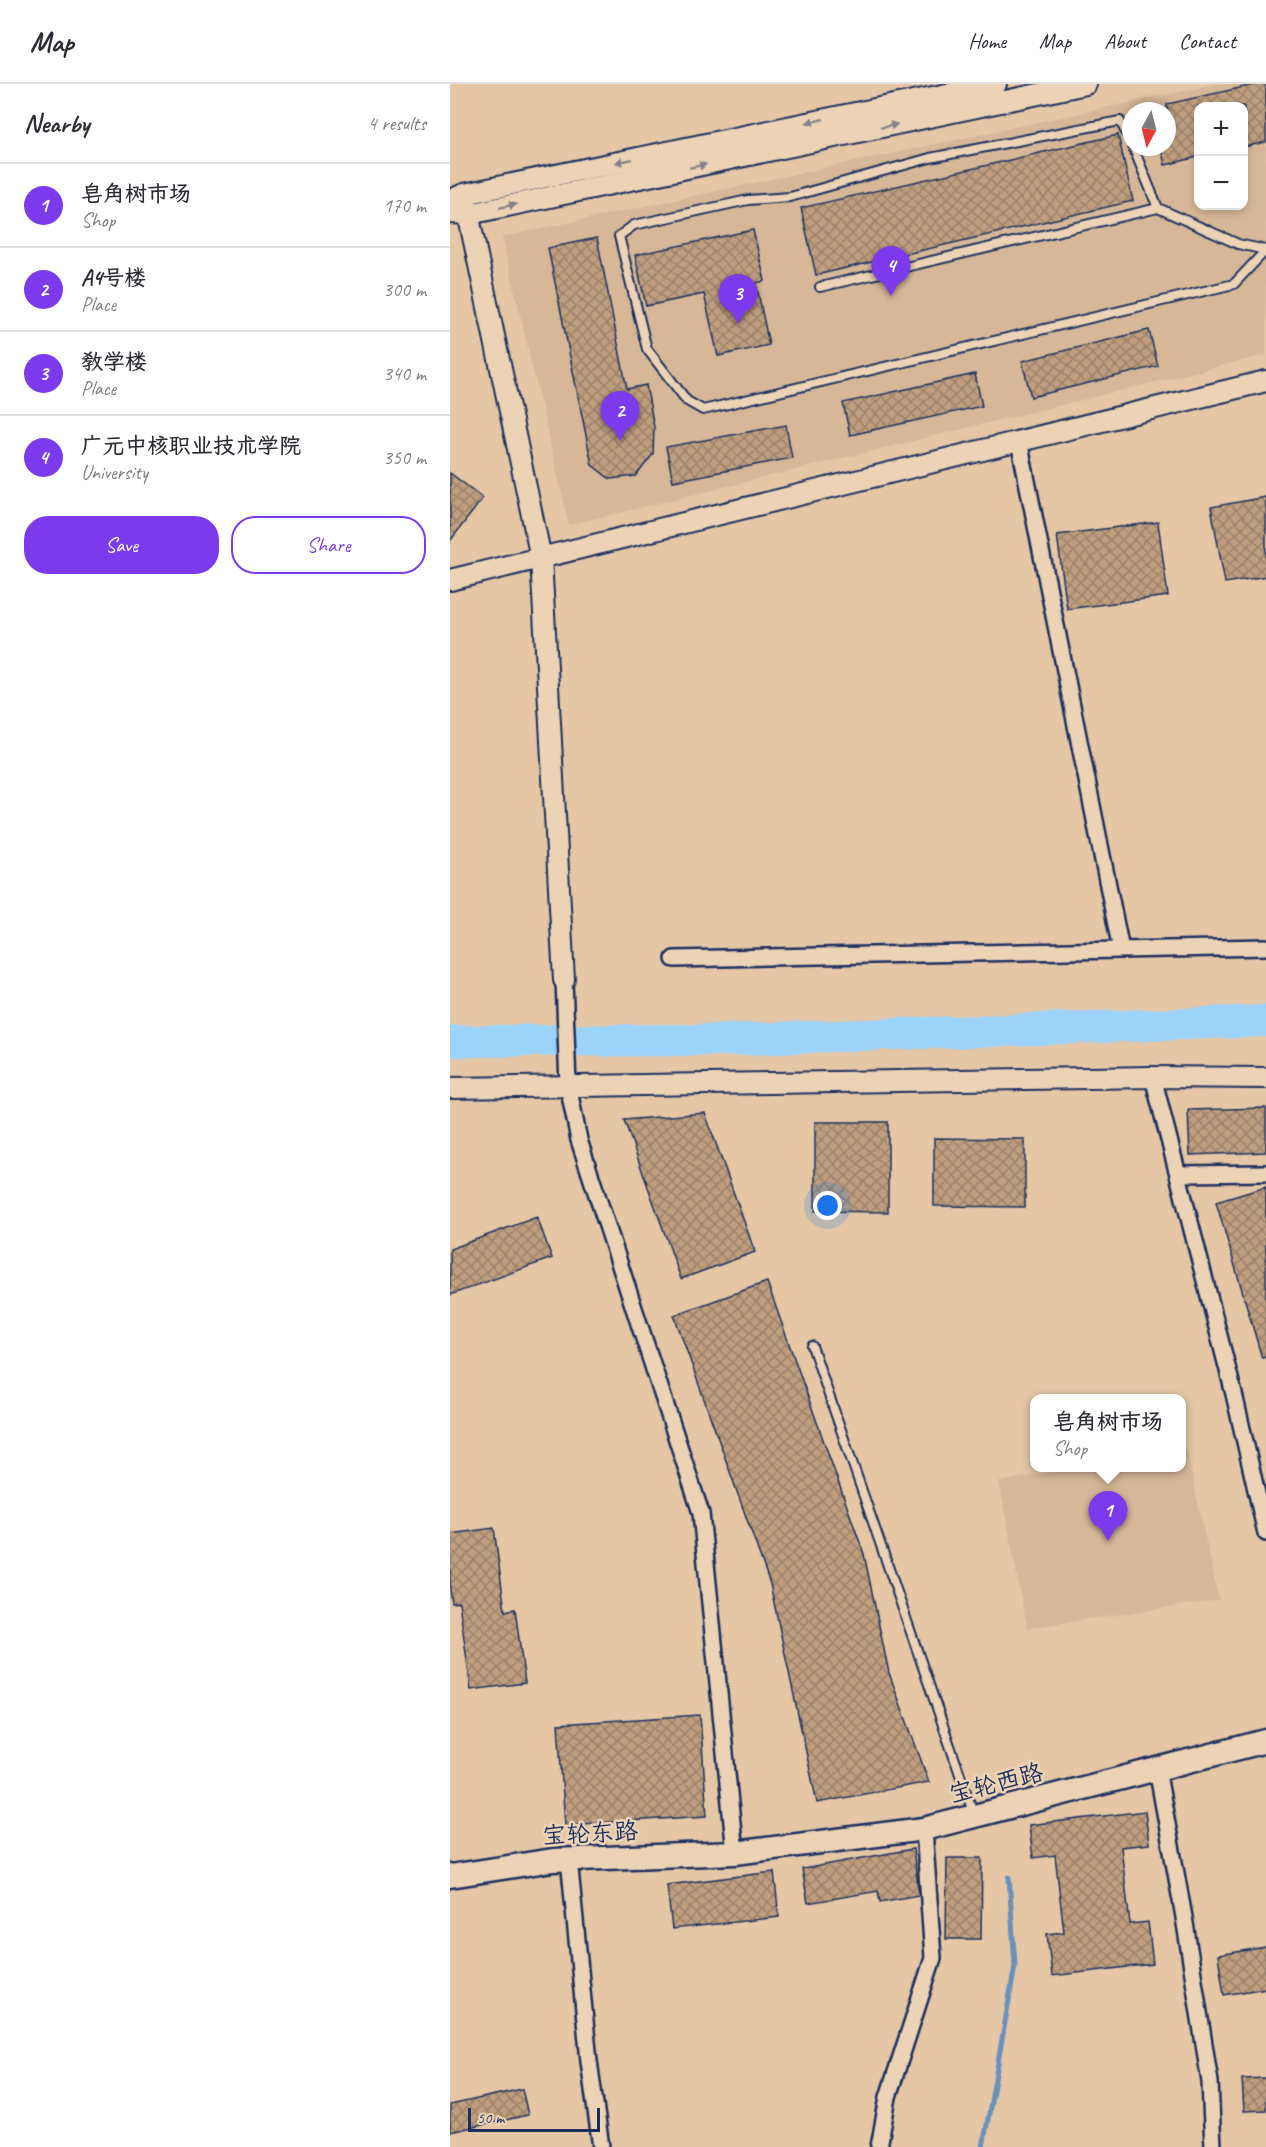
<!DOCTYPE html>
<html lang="en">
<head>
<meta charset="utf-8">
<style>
	body { margin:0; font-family:Caveat,"LXGW WenKai TC",sans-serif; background:#f2f2f3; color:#2b2b33 }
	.controls { position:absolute; right:18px; top:18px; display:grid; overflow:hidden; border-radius:12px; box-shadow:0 3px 9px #0003 }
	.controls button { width:54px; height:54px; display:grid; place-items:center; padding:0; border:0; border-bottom:2px solid #e1e1e2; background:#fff; color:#2b2b33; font:30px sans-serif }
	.compass { position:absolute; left:672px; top:18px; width:54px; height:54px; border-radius:50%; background:#fff; box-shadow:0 3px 9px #0003; rotate:187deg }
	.scale { position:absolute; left:18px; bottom:15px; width:132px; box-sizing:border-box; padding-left:6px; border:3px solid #1b2f5e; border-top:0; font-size:16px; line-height:21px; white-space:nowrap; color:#1b2f5e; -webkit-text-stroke:4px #edd3b5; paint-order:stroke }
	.you { position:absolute; left:378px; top:1122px; width:21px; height:21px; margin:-15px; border:4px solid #fff; border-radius:50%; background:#1a73e8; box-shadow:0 0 0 9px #1a73e833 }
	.badge { display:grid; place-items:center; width:39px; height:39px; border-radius:50%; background:#7c3aed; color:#fff; font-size:20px; font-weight:700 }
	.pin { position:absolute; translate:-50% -50px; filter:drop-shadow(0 2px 3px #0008) }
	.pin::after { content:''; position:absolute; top:32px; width:21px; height:18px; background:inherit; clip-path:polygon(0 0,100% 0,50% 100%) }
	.popup { position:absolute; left:580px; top:1310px; width:156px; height:78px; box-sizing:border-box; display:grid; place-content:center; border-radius:12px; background:#fff; filter:drop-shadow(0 2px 4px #0005); font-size:20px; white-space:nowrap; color:#7c7c81 }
	.popup b { font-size:22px; color:#2b2b33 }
	.popup::after { content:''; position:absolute; left:50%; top:100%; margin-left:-12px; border:12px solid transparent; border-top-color:#fff }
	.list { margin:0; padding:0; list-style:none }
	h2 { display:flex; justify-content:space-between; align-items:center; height:78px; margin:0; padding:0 24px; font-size:26px }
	h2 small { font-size:20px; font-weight:400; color:#7c7c81 }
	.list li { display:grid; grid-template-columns:39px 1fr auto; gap:18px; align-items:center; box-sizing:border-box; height:84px; padding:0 24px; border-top:2px solid #e1e1e2 }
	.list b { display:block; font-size:22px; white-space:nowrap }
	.list p { margin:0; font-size:20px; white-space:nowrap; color:#7c7c81 }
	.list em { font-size:20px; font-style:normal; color:#7c7c81 }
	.actions { display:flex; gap:12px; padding:18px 24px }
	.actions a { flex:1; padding:14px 0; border:2px solid #7c3aed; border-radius:24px; text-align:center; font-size:21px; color:#7c3aed }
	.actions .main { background:#7c3aed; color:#fff }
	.map { position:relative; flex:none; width:816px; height:2063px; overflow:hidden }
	header { display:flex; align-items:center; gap:36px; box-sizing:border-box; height:84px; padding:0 30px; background:#fff; border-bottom:2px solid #e1e1e2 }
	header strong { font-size:28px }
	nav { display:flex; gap:33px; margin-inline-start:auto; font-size:21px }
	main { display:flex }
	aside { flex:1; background:#fff }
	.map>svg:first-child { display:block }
	.built { fill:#d6b899; fill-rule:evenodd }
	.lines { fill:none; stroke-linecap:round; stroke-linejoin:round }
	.stream { stroke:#6891bc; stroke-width:5 }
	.river { stroke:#9cd3fb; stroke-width:32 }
	.building { fill:url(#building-cross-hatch); stroke:#1b2f5e; stroke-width:1.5 }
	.service-casing { stroke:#1b2f5e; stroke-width:12 }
	.minor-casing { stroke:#1b2f5e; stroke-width:20 }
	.tertiary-casing { stroke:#1b2f5e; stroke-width:24 }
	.secondary-casing { stroke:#1b2f5e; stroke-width:27 }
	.service { stroke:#edd3b5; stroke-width:8 }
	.minor { stroke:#edd3b5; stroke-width:15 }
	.tertiary { stroke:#edd3b5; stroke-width:20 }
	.secondary { stroke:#edd3b5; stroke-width:22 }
	.oneway { fill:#84818a }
	.labels { text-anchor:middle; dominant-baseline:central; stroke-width:5; stroke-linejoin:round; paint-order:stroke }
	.street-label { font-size:24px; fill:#1b2f5e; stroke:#edd3b5 }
</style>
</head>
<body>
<header>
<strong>Map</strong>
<nav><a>Home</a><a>Map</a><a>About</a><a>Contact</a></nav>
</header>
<main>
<aside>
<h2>Nearby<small>4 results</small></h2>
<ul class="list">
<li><span class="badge">1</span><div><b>皂角树市场</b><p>Shop</p></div><em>170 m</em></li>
<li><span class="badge">2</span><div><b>A4号楼</b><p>Place</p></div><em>300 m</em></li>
<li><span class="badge">3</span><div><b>教学楼</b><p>Place</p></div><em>340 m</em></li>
<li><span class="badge">4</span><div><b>广元中核职业技术学院</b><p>University</p></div><em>350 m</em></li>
</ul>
<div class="actions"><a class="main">Save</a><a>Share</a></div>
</aside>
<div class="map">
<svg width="816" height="2063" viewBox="0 0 816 2063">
	<defs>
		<pattern id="building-cross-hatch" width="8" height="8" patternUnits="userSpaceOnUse" patternTransform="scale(1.5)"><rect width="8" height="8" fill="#bf9f7f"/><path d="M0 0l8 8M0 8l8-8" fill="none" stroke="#9a826b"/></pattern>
	</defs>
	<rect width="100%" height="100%" fill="#e5c7a6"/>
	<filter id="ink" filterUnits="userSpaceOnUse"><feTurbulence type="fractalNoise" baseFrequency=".0167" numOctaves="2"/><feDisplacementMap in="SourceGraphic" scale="12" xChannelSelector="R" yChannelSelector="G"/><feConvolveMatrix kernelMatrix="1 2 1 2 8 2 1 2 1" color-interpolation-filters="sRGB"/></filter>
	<g filter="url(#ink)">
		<!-- built -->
		<path class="built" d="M766,0H816V271L119,441L52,153ZM748,22H794V122H748ZM681,27H717V63H681Z
			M736,1363L769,1516L577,1544L549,1398L625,1384H732V1364Z"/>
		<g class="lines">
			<!-- stream -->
			<path class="stream" d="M533,2063L565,1882L559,1793"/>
			<!-- river -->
			<path class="river" d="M0,957L270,956L816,937"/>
		</g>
		<!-- building -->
		<path class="building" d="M808,0H816V58L794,63V22H748V73L715,81L711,63H717V20Z
			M668,51L683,117L366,191L351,124Z
			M303,146L315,197L306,199L319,261L268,272L254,210L196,222L185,171Z
			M147,154L177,305L196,301L204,343L203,370L186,392L160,395L142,381L98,164Z
			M699,246L708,282L581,313L572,277Z
			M525,290L532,322L400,351L393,319Z
			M336,341L342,374L223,397L216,363Z
			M0,389L33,414L0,457Z
			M816,413V492L775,499L761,423Z
			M708,438L718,512L617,525L607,451Z
			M816,1024V1068L740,1071L738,1026Z
			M255,1029L305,1168L231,1195L174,1036Z
			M365,1038H438V1128L365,1127Z
			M484,1054L575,1055V1123L484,1122Z
			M816,1103V1273L812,1274L766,1118Z
			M87,1133L102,1174L0,1211V1165Z
			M317,1198L414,1470L439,1589L479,1698L367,1719L320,1500L224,1231Z
			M44,1444L55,1527L65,1525L75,1599L21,1606L9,1518L2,1519L0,1506V1450Z
			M250,1631L257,1732L115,1741L108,1640Z
			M695,1727L699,1760L671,1763L680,1840L698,1838L703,1880L602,1892L597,1850L614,1848L605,1771L583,1774L579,1741Z
			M463,1765L469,1811L430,1818L428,1807L358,1819L352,1785Z
			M497,1774H532L531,1855H496Z
			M324,1788L329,1833L222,1845L217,1801Z
			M816,1863V1904L774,1911L768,1871Z
			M816,1994V2026L794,2027L792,1995Z
			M72,2005L78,2031L0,2048V2021Z"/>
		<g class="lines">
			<defs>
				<path id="service" d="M681,58L670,37L480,74L340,113L298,116L184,141L169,152L197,265L237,317L253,326L784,200L816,166
					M683,63L708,124
					M370,203L708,124L788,160L816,166
					M362,1262L524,1731"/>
				<path id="minor" d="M569,357L671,866
					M224,875L816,863
					M114,896L118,1001L129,1056L251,1429L285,1769
					M703,993L784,1310L816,1449
					M729,1090L816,1089
					M707,1685L734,1833L760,1998L763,2063
					M119,1775L139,1977L151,2063
					M429,2063L438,2013L483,1874L474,1745"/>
				<path id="tertiary" d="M14,110L91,474L114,896
					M3,115L14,110L546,0
					M0,129L19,130L636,0
					M0,496L816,297
					M0,1004L703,993L816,994"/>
				<path id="secondary" d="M0,1792L103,1776L285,1769L474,1745L816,1657"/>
			</defs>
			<!-- service casing -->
			<use href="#service" class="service-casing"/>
			<!-- minor casing -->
			<use href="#minor" class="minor-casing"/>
			<!-- tertiary casing -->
			<use href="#tertiary" class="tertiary-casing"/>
			<!-- secondary casing -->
			<use href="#secondary" class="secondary-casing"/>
			<!-- service -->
			<use href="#service" class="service"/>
			<!-- minor -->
			<use href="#minor" class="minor"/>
			<!-- tertiary -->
			<use href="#tertiary" class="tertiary"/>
			<!-- secondary -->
			<use href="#secondary" class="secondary"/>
		</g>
		<!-- one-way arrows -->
		<defs><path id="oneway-solid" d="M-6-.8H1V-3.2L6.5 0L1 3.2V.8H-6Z" transform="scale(1.5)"/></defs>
		<g class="oneway">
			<use href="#oneway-solid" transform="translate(365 37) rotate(168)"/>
			<use href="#oneway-solid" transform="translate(439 42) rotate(-12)"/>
			<use href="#oneway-solid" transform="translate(174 77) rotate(168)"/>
			<use href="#oneway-solid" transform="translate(248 82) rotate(-12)"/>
			<use href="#oneway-solid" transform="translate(58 122) rotate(-12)"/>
		</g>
	</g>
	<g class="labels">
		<!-- street labels -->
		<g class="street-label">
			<text transform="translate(546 1699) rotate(-14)">宝轮西路</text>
			<text transform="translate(140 1749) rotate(-3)">宝轮东路</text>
		</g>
	</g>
</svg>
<div class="controls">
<button>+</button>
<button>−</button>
</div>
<svg class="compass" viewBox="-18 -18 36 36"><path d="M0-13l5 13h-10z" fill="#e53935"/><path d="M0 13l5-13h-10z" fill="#7c7c81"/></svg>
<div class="scale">50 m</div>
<div class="you"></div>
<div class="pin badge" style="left:658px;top:1457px">1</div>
<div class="popup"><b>皂角树市场</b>Shop</div>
<div class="pin badge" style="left:170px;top:357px">2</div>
<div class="pin badge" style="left:288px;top:240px">3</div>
<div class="pin badge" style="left:441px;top:212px">4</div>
</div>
</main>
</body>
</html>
